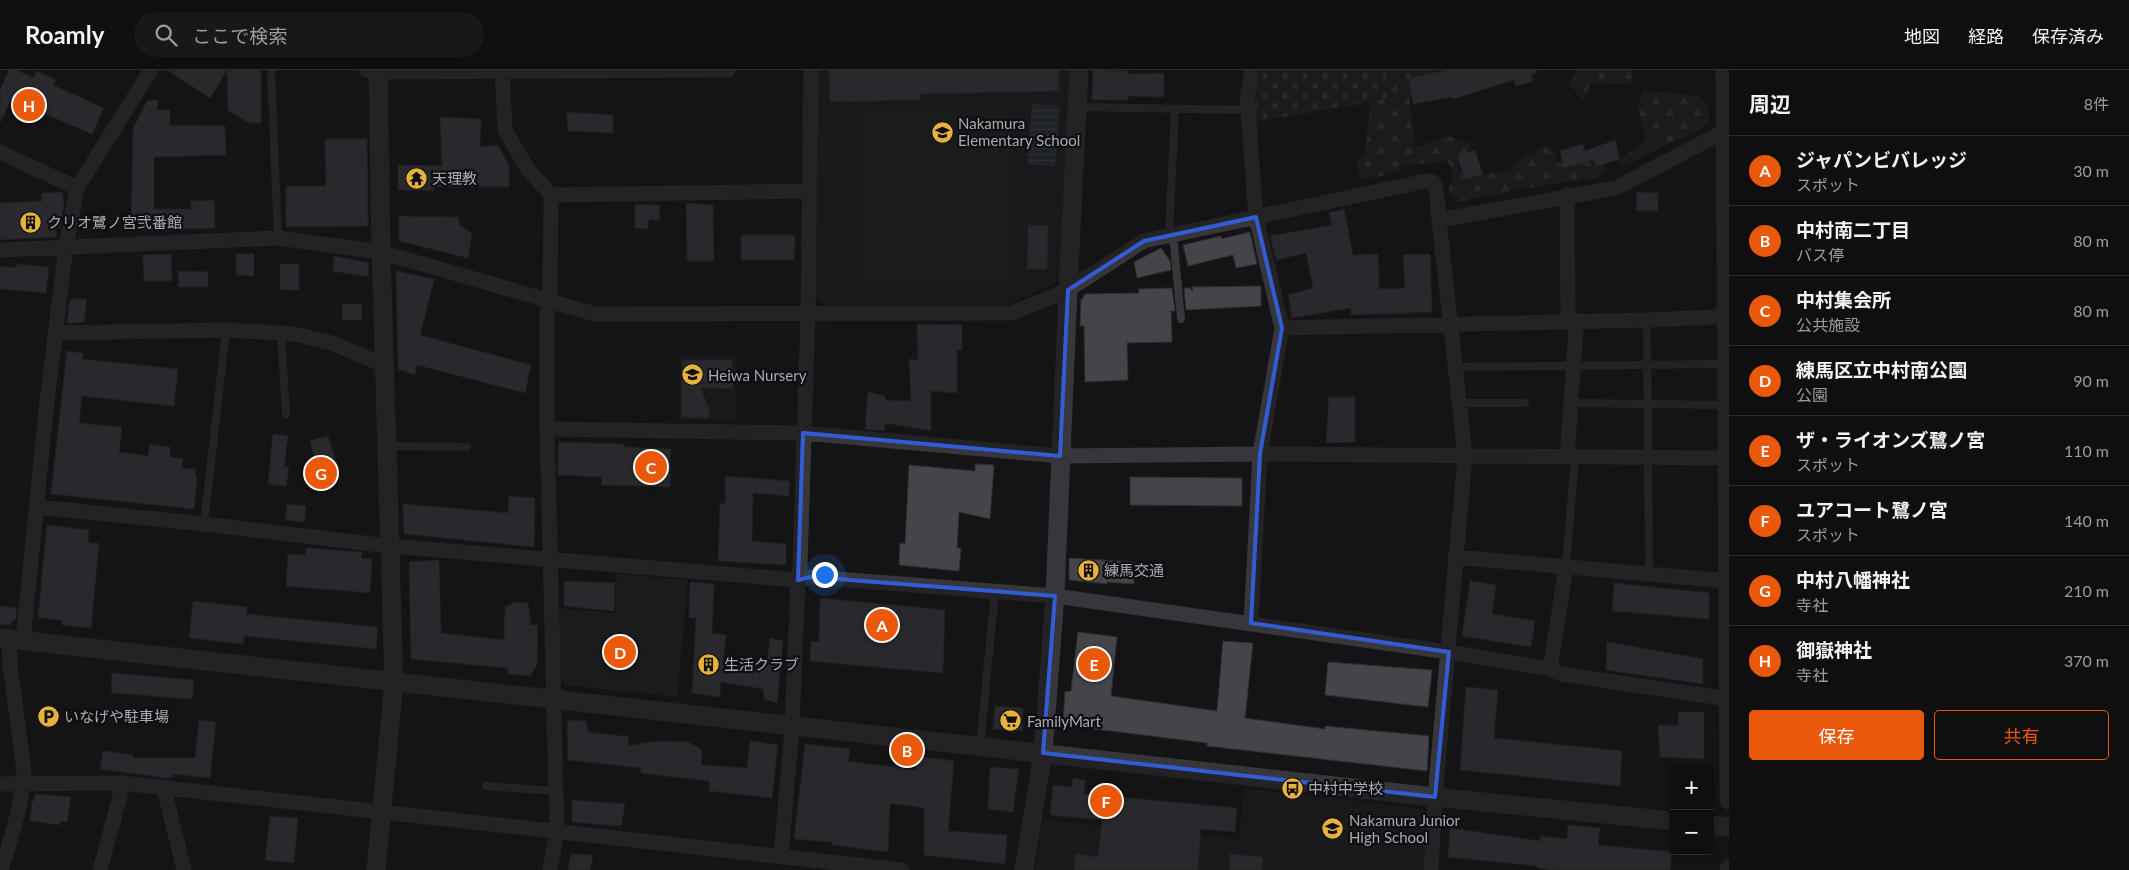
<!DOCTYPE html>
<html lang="ja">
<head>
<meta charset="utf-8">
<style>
	body { margin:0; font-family:Lato,"Noto Sans JP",sans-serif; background:#181819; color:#f1f3f6 }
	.controls { position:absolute; right:15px; bottom:15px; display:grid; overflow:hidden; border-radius:5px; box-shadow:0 2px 8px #0003 }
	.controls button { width:45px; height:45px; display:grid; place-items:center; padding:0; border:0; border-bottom:1px solid #2f2f30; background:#0f0f10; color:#f1f3f6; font:25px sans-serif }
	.you { position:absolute; left:824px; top:504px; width:18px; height:18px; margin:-12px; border:4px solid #fff; border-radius:50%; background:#1a73e8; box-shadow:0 0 0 8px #1a73e833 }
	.badge { display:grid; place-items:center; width:32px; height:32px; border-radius:50%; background:#ea580c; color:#fff; font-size:16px; font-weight:700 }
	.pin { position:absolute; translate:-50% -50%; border:2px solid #fff; box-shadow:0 1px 5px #0006 }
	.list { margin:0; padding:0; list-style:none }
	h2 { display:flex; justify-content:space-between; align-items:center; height:65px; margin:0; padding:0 20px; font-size:21px }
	h2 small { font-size:16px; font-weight:400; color:#9b9c9f }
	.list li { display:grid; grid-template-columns:32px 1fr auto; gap:15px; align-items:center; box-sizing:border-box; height:70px; padding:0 20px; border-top:1px solid #2f2f30 }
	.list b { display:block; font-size:19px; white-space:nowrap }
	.list p { margin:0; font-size:16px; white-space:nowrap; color:#9b9c9f }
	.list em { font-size:16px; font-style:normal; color:#9b9c9f }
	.actions { display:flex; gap:10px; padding:15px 20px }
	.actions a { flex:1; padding:11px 0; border:1px solid #ea580c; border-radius:5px; text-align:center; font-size:18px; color:#ea580c }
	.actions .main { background:#ea580c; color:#fff }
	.icon { flex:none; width:28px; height:28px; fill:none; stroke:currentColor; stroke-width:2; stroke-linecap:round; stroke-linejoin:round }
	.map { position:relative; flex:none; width:1729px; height:800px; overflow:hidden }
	header { display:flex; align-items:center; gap:30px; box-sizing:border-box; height:70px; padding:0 25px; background:#0f0f10; border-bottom:1px solid #2f2f30 }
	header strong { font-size:24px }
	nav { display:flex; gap:28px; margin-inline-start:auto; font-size:18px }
	.search { width:350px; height:45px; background:#181819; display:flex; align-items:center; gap:12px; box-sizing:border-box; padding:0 18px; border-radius:28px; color:#9b9c9f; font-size:19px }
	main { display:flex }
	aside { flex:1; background:#0f0f10 }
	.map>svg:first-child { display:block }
	.built { fill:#212023 }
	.green { fill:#1f2620 }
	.forest { fill:url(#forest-firs) }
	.cemetery { fill:url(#cemetery-stones) }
	.water { fill:url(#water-rules) }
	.building { fill:#444449; stroke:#2f2f32 }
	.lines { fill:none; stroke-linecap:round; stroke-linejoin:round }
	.service { stroke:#36363b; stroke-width:8 }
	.minor { stroke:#36363b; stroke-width:15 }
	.tertiary { stroke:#36363b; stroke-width:19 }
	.marked { fill:none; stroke:#325cd3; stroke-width:4; stroke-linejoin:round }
	.labels { text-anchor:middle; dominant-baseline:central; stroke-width:4.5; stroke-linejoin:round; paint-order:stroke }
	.poi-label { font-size:15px; fill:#a7abb5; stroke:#0f0f11; text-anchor:start }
</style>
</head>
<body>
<header>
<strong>Roamly</strong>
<div class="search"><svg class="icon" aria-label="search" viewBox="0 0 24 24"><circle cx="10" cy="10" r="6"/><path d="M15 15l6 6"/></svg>ここで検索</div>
<nav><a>地図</a><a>経路</a><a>保存済み</a></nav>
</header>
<main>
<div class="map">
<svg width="1729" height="800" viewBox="0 0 1729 800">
	<defs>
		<pattern id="forest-firs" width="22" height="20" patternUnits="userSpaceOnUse" patternTransform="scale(1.25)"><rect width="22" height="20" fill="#1f2620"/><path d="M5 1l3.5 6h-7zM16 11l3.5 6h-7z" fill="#3d433e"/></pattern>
		<pattern id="cemetery-stones" width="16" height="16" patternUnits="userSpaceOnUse" patternTransform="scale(1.25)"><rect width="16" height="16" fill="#1f2620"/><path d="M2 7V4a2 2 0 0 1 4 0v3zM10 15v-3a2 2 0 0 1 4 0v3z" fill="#3d433e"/></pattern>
		<pattern id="water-rules" width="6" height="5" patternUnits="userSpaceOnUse" patternTransform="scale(1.25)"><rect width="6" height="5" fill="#2d353b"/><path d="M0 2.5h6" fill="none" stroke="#495055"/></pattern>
	</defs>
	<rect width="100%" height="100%" fill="#141416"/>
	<!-- built -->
	<path class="built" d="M817,0H1071L1059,211L1008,235L824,236L815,226Z
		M680,284H737L736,350H679Z
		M1244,718L1424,739L1427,743L1423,800H1035L1043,750L1239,769Z"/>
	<!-- green -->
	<path class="green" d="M1012,39L1013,211L865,212L864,40Z
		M617,504L688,510L677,627L566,615L559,609L558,538L615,543Z
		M1341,749L1400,755L1398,783L1338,777Z"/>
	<!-- forest -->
	<path class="forest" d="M1375,0H1437L1412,12L1410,31L1414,75L1420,77C1439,67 1452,61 1471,75L1466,87L1457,95L1460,102C1476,108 1495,103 1511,98L1513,94L1543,76C1552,78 1557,83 1559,93C1574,94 1587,88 1602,91L1606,97L1597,108L1545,115L1458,132L1449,125V115L1453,108L1450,95L1445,91L1406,96L1389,105L1361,109L1356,94L1365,81Z
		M1578,0H1632L1633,15L1590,13L1584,31L1569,15Z
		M1644,20L1699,26L1706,33L1710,50L1698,61L1656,79L1625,97L1617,92L1646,70L1637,36Z"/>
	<!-- cemetery -->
	<path class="cemetery" d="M1260,0H1386L1387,29L1256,52L1255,28Z"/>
	<!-- water -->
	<path class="water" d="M1032,34L1060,36L1055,96L1027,94Z"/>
	<!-- building -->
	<path class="building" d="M9,0H16L34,8L37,1L56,10L53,15L104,38L92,64L11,29L0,53V20Z
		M167,0H261V53H249L228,40L227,0L210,28Z
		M829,0H1059V21L920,24L921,30L830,32Z
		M1093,0L1128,1V4L1164,3V27L1128,26V30H1092Z
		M1447,0H1536V3L1531,5L1533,11L1516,16L1514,10L1453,29L1452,27L1413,34L1408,8Z
		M158,30L157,40H170V55L225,56L226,85L154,87V139H191V131L214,130L215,158L176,159L170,161L131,160L133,59L147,31Z
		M567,42L613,45V63L568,61Z
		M440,47L481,49L480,77L498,75L509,95V117H434V121L398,120V95L442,96Z
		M325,69H367L368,156L286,157V116H326Z
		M1615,70L1620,89L1596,97L1594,90L1563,98L1560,81L1583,74L1585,81Z
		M1475,80L1483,104L1465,110L1457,86Z
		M62,122L64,134L60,158H56V167L0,170V133L42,131L41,123Z
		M1637,122L1658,123V141H1636Z
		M686,133L713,135L714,191H687Z
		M635,135H659L660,150H649L647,159L635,158Z
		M1344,139L1353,185L1378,184L1379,219L1405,218L1403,185L1430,184L1432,242L1351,245V238L1292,248L1288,225L1313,218L1306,183L1276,190L1270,166L1332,155L1329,143Z
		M399,146L458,147L460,156L472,163L468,188L399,171Z
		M1028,155L1048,156L1047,199H1027Z
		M1250,162L1257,194L1236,198L1233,185L1188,196L1183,175L1221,166V169Z
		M741,165H795L794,190H741Z
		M1161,178L1170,191L1171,200L1137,208L1134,192Z
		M171,184L172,211H144L143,185Z
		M236,184H254V206L236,205Z
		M334,186L369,193L368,207L333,201Z
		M17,194L49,197L46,223L0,219V196L16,198Z
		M280,194H299V220H280Z
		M178,201L208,202V217H179Z
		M396,201L434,209L420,265L531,295L525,323L417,295L415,305L398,299Z
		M1261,216V236L1186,240L1184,218H1190L1193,222L1192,217Z
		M1172,218L1175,241H1171L1172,272L1127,273L1128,310L1085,312L1084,256H1080L1081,230L1085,224L1139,223L1138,219Z
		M70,229H87L84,252L67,253Z
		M342,234H362V250H342Z
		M917,254L962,255V280H957V323L931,321V361L885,353L884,361L865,359L868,322L885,326V330L911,331L909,289L918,290Z
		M67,281L83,283L82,289L178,299L174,336L82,326L79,353L122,357L119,382L148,386L150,374L170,377V387L183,389L182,398L196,399L195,407L197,408L194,439L51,424Z
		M682,290H732L733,319L701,318L709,339V348L681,347Z
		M1329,327H1355V372L1326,373Z
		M273,364L288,366L284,398L289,396L286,416L268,414Z
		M328,366L338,398L316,405L312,390L315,389L310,371Z
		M558,372L624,374V377L671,379L670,417L601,415L602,407L558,405Z
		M975,394L994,395L990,449L959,442L957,478H961L959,501L899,495L900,473L905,474L909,395L975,401Z
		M725,406L789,411V426L753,423L752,471L786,474V495L718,491L720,433L725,434Z
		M1130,407L1242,408V436L1130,435Z
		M509,426L535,428L534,477L404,464L403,434L508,443Z
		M287,434L306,436L304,452L285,450Z
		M47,455L89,460L88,473H99L91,558L62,555V551L38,547Z
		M306,478L362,482L361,488L372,489L370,523L286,516L288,484L306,485Z
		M1069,488L1134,492V514L1107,512V514L1069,510Z
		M439,490L441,563L504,570L505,537L515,532L528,533L531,555H538L537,595L530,606L507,604L508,598L411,589L409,492Z
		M564,511L615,513L614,541L564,536Z
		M1470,511L1496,515L1492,544L1535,551L1531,577L1462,566Z
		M690,512L714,514L712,563L726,565L723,593L767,596L770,568L783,571L777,633L764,629L763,619L721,612L720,627L692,623L696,548H689Z
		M1614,513L1709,523V549L1612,541Z
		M820,528L945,540L943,603L810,591L811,572L819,571Z
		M193,531L247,537L246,544L378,557L376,579L244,566L243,574L189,568Z
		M0,536L17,538L16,548L9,555L0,554Z
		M1078,562L1117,567L1111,626L1217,641L1223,571L1253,573L1245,648L1325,659V656L1429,666L1427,701L1207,676V673L1063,655L1065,622L1071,621Z
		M1607,572L1703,589V614L1606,600Z
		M1328,592L1432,600L1428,637L1325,625Z
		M112,603L194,610L192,629L111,623Z
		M1466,617L1498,620L1494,668L1622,681L1620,716L1460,700Z
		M995,636L1023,638L1022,661L993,659Z
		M1678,642H1704V689L1660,687L1658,655H1678Z
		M199,650L216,652L210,708L173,704V708H166L100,699L103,681L133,685V688H195Z
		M567,650L586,651L588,662L629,667L628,676L658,671L688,672L702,680L701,695L747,698L750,671L778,675L772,728L709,721V711L641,703V698L568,690Z
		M805,674L850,679L848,691L915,700V686L954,691L948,761L1007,765L1005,794L924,785V738L890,733L888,782L832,775V772L794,769Z
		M990,697L1019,699L1013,742L988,739Z
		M1073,708L1085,710L1084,724L1237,738L1235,762L1201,759L1198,800H1074L1075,784L1098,787L1102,750L1050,745L1053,715L1072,717Z
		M35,724L71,727L67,752L61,751L60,755L30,751L32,731H34Z
		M572,730L625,734L621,756L572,752Z
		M270,746L298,748L294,793L265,790Z
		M1568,755L1600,758L1598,775L1672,782L1670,800H1555L1537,798V796L1448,787L1450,758L1540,771V766L1567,769Z
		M571,784L593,785L590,800H568Z
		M1230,784L1263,787L1262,800H1229Z"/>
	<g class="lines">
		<!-- service -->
		<path class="service" d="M271,0L278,168
			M1078,37L1248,40
			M1173,165L1181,249
			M1169,166L1175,39
			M1647,250L1649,505
			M281,263L286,344
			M1455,297L1725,294
			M1459,333H1525
			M1572,333L1727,335
			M386,376L467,377
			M204,454L226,260
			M1566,497L1575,387
			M980,676L995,521
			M486,716L556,721"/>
		<!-- minor -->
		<path class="minor" d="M366,0L378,2L728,0
			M502,0L505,60L527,98L551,125L550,231L547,245V359L557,761L550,800
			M0,82L77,118
			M551,125L808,121
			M1567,125L1568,242L1576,260L1567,387
			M0,180L278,168L381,182L595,244L1012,243L1068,220L1144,171L1426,111L1433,112L1436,118L1439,150L1616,118L1725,61
			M1282,258L1647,250L1715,247L1729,241
			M55,263L226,260L281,263L299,265L332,273L384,295
			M547,359L803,363L1060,386L1260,384L1729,388
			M37,437L204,454L389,476L798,510L811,507L1055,526L1449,582L1550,599L1561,604L1729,629
			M1455,487L1727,511
			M1251,553L1260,384L1282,258L1256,147L1247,28L1252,0
			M23,571L46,340L66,176L77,118L151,0
			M1550,599L1566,497
			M0,714L122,713L902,800
			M164,719L184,800
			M781,787L792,657L798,510L800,495L808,242L811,0
			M1,800C11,768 22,735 24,701L10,595L9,569
			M100,800L120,726L122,713
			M1431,800L1435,727L1465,386L1439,150"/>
		<!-- tertiary -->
		<path class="tertiary" d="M1725,0L1729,730
			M0,568L1435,727L1673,751
			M1710,755L1729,757
			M376,800L394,612L381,182L378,0
			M1024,800L1043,683L1055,526L1068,220L1079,0
			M1729,800V799"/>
	</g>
	<!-- marked area -->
	<path d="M0 0H1729V800H0ZM1256,147L1282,258L1260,384L1251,553L1449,582L1435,727L1043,683L1055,526L811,507L798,510L803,363L1060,386L1068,220L1144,171Z" fill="#141416" fill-opacity=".55" fill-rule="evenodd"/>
	<path class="marked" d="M1256,147L1282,258L1260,384L1251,553L1449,582L1435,727L1043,683L1055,526L811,507L798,510L803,363L1060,386L1068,220L1144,171Z"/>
	<!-- icons -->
	<defs>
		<symbol id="school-disc" viewBox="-11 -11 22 22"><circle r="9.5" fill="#e6b23d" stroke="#0f0f11"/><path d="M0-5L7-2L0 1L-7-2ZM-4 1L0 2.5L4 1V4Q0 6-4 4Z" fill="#111"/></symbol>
		<symbol id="temple-disc" viewBox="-11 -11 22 22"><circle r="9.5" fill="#e6b23d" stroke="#0f0f11"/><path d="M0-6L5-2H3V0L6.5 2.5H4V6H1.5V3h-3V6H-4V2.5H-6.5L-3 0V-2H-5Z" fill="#111"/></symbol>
		<symbol id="building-disc" viewBox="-11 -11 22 22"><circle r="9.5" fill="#e6b23d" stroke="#0f0f11"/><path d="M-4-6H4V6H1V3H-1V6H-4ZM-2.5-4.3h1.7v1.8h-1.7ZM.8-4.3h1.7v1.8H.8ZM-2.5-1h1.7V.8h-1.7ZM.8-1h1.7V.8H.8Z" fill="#111"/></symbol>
		<symbol id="parking-disc" viewBox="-11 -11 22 22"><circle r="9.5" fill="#e6b23d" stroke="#0f0f11"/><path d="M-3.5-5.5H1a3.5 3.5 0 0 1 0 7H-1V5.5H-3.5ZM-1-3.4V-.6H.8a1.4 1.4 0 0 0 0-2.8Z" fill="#111"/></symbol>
		<symbol id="supermarket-disc" viewBox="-11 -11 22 22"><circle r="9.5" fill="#e6b23d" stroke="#0f0f11"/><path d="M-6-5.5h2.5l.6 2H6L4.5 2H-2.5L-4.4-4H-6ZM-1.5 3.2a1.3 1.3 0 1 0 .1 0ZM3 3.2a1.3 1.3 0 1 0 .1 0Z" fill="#111"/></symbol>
		<symbol id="bus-disc" viewBox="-11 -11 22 22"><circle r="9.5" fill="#e6b23d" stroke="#0f0f11"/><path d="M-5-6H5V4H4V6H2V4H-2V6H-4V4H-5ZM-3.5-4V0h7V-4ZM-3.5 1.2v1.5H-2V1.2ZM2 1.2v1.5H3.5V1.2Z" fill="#111"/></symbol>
	</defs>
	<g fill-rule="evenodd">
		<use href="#school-disc" x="930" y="50" width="25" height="25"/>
		<use href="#temple-disc" x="404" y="96" width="25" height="25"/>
		<use href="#building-disc" x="18" y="140" width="25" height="25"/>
		<use href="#school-disc" x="680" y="292" width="25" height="25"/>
		<use href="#building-disc" x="1076" y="488" width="25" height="25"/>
		<use href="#building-disc" x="696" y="582" width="25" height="25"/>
		<use href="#parking-disc" x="36" y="634" width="25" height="25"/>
		<use href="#supermarket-disc" x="998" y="638" width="25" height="25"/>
		<use href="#bus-disc" x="1280" y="706" width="25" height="25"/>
		<use href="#school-disc" x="1320" y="746" width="25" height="25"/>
	</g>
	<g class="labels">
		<!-- poi labels -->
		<g class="poi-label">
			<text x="958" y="53">Nakamura<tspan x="958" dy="17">Elementary School</tspan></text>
			<text x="432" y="108">天理教</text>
			<text x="47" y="152">クリオ鷺ノ宮弐番館</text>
			<text x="708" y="305">Heiwa Nursery</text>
			<text x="1104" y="500">練馬交通</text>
			<text x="724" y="594">生活クラブ</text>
			<text x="64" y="646">いなげや駐車場</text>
			<text x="1027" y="651">FamilyMart</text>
			<text x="1308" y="718">中村中学校</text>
			<text x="1349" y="750">Nakamura Junior<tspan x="1349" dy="17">High School</tspan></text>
		</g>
	</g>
</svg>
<div class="controls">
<button>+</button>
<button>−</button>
</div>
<div class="you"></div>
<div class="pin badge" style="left:882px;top:555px">A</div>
<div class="pin badge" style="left:907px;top:680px">B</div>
<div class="pin badge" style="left:651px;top:397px">C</div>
<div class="pin badge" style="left:620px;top:582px">D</div>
<div class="pin badge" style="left:1094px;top:594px">E</div>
<div class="pin badge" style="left:1106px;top:731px">F</div>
<div class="pin badge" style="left:321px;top:403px">G</div>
<div class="pin badge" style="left:29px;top:35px">H</div>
</div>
<aside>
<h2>周辺<small>8件</small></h2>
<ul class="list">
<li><span class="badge">A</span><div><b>ジャパンビバレッジ</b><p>スポット</p></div><em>30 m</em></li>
<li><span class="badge">B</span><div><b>中村南二丁目</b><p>バス停</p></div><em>80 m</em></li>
<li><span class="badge">C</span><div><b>中村集会所</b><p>公共施設</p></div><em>80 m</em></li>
<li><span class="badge">D</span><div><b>練馬区立中村南公園</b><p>公園</p></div><em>90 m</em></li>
<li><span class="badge">E</span><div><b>ザ・ライオンズ鷺ノ宮</b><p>スポット</p></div><em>110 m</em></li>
<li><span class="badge">F</span><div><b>ユアコート鷺ノ宮</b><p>スポット</p></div><em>140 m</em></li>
<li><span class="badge">G</span><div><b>中村八幡神社</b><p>寺社</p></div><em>210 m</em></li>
<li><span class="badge">H</span><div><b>御嶽神社</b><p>寺社</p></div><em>370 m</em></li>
</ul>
<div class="actions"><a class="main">保存</a><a>共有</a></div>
</aside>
</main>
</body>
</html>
